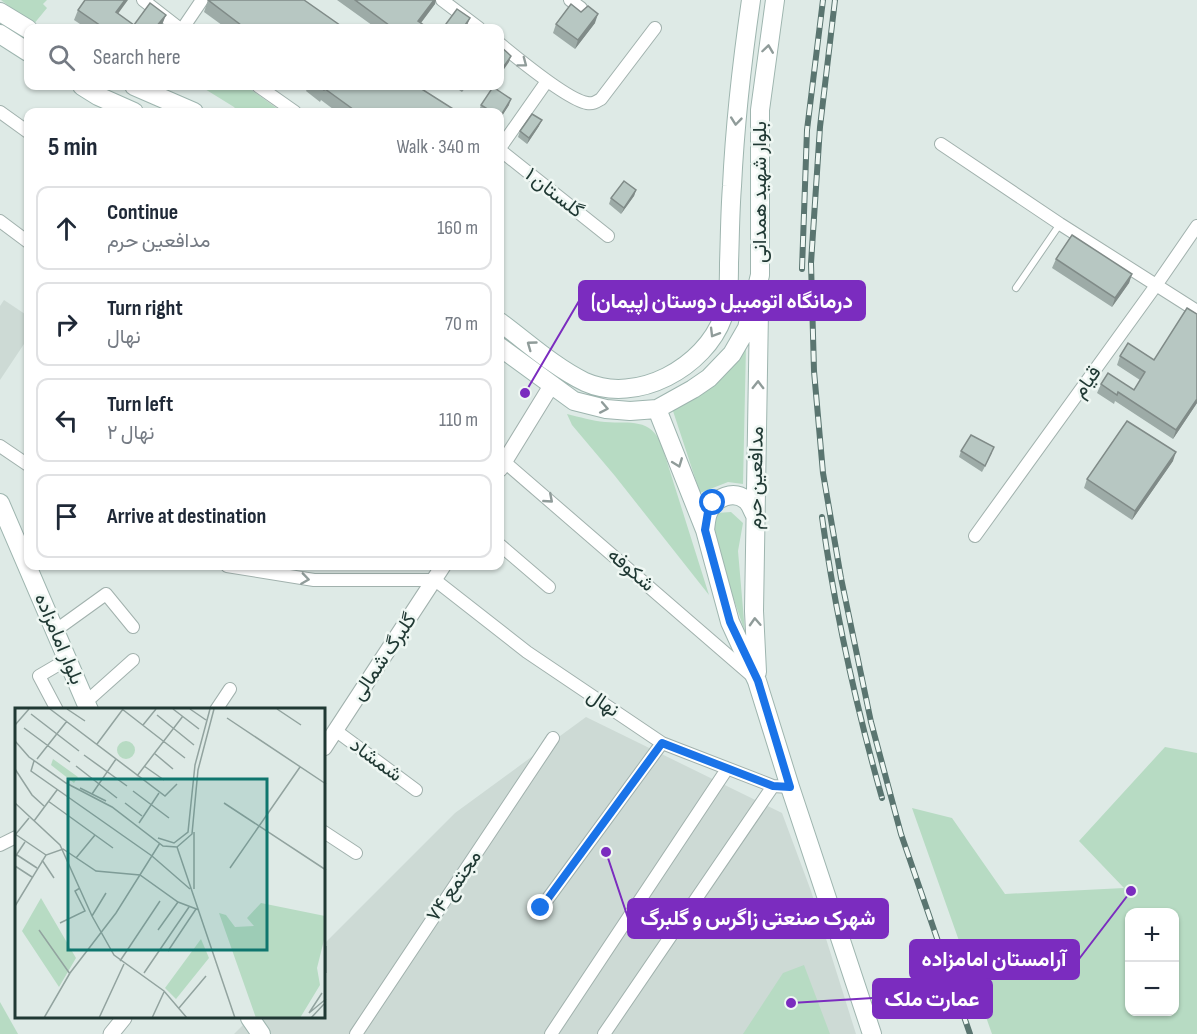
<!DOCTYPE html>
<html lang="en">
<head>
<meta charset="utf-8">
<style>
	body { margin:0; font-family:"Sofia Sans Condensed",Vazirmatn,sans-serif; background:#f2f2f3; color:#1f2937 }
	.controls { position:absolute; right:18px; bottom:18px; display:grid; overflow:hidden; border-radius:12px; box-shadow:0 2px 4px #0004 }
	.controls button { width:54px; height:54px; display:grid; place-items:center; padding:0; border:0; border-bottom:2px solid #e0e1e3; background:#fff; color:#1f2937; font:30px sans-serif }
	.stop { position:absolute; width:18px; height:18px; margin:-14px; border:4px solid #1a73e8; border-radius:50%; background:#fff }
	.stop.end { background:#1a73e8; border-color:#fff; box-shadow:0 2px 6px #0008 }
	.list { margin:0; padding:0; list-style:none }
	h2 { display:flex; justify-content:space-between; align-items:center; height:78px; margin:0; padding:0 24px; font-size:26px }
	h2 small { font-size:20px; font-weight:400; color:#747a83 }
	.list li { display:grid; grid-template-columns:39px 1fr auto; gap:18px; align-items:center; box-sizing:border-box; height:84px; margin:0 12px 12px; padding:0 12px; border:2px solid #e0e1e3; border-radius:12px }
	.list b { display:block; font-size:22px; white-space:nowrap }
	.list p { margin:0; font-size:20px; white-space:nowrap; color:#747a83 }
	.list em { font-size:20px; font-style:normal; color:#747a83 }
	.icon { flex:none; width:33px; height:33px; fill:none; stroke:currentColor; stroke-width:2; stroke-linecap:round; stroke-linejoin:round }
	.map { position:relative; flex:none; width:1197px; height:1034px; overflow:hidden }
	.search { position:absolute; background:#fff; box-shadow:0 2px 4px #0004; left:24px; top:24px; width:480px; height:66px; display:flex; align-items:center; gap:15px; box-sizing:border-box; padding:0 21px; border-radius:12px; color:#747a83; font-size:22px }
	.panel { position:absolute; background:#fff; box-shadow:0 2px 4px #0004; left:24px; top:108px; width:480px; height:462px; border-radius:12px }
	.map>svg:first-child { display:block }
	.built { fill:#cddad5 }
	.green { fill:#b7dbc3; fill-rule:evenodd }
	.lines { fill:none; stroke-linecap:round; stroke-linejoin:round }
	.service-casing { stroke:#a1b1ad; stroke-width:8 }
	.minor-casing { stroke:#a1b1ad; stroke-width:14 }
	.tertiary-casing { stroke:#a1b1ad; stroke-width:17 }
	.secondary-casing { stroke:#9eb5af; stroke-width:20 }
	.service { stroke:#fff; stroke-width:6 }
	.minor { stroke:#fff; stroke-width:12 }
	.tertiary { stroke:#fff; stroke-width:15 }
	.secondary { stroke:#fff; stroke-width:18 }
	.rail-casing { stroke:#5a7570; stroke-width:6 }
	.rail { stroke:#eff7f3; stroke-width:4; stroke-dasharray:11; stroke-linecap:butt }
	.wall { fill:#9daba7 }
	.shaded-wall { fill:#808b88 }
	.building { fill:#b7c7c2; stroke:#808b88; stroke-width:1.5 }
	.oneway { stroke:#909c9a }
	.route { stroke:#1a73e8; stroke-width:8 }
	.labels { text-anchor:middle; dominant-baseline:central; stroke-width:5; stroke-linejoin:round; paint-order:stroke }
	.street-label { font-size:20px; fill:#203934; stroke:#eff7f3 }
	.inset-road { fill:none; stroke:#92a39f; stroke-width:1.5 }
	.view { fill:#0f766e; fill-opacity:0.15; stroke:#0f766e; stroke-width:3 }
	.inset-edge { fill:none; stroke:#203934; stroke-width:3 }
	.leader { fill:none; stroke:#7b2cbf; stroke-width:2 }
	.callout-dot { fill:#7b2cbf; stroke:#eff7f3; stroke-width:2 }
	.callout { fill:#7b2cbf; stroke:#7b2cbf; stroke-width:2 }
	.callout-label { font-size:21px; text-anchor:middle; font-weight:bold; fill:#fff }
</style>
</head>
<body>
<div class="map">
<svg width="1197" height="1034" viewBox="0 0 1197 1034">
	<rect width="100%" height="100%" fill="#deeae6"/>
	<!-- built -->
	<path class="built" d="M4,300L28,316V338L0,380V306Z
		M586,717L782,813L811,891L856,1034H234L250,1018H324V944L455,813Z"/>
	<!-- green -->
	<path class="green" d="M1,0H47L43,4L47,8L33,25Z
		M200,86H246L282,112H238L234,107Z
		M746,346L743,484L728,482L700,493L673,411L719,381Z
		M567,414C580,417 592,421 605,422C630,424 651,417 662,446L709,595L615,476L572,425Z
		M731,512L743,523L738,551L745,632L721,562L714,532L716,513Z
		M1165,747L1197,753V1034H992L912,808L952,818L1005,894L1124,888L1079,841ZM1174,912V1012H1130V912Z
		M804,965L830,1034H743L783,973Z
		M0,1002L18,1034H0Z"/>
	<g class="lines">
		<defs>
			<path id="service" d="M1016,288L1060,224"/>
			<path id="minor" d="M143,0L179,28
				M442,0L479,28
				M570,0L581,8
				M183,28L202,0
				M500,44C517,58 568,100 587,103C593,104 596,102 601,99L655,28
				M258,86L295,112
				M0,112L28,132
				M941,144L1060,224L1197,311
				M500,148L547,81
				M500,150L608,236
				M0,221L28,242
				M0,446L28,465
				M500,458L752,676
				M975,536L1157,284L1197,226
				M500,545L549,587
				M227,566L314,580H435L527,652L662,743L773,786L790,787
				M56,630L106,594L133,627
				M86,702L133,660
				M57,710L39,676L68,659
				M216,710L230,689
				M335,730L416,790
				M324,832L356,853
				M0,845L16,837
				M541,908L662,743
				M356,1034L553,738
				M551,1034L727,769
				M604,1034L773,786"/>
			<path id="tertiary" d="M500,469L551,386
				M324,748L443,566
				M111,1034L124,1018"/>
			<path id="secondary" d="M0,12L28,29
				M0,34L28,52
				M82,86L98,96L134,112
				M134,86L194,112
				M500,322C527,342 554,367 585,382C637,405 705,367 723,317C729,299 729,281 729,263C730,237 730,211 732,186C735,123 742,62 751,0
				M500,347L574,401L606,409L630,411L657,409L693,389L709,378L732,354L747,328L760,275V110L775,0
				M657,409L705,530L730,622L757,681L790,787L872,1034
				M0,503L89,710
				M705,530C706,523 706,516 709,511C715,497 734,490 746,500C750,503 753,512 756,517
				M757,672L754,611L759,310
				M250,1018L261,1034"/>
		</defs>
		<!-- service casing -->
		<use href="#service" class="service-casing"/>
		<!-- minor casing -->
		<use href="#minor" class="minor-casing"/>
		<!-- tertiary casing -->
		<use href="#tertiary" class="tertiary-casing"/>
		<!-- secondary casing -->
		<use href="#secondary" class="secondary-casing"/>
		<!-- service -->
		<use href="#service" class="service"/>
		<!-- minor -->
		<use href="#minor" class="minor"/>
		<!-- tertiary -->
		<use href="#tertiary" class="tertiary"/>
		<!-- secondary -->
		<use href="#secondary" class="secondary"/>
		<defs>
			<path id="rail" d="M835,0L820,127L811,263L814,371L823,473L841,578L871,722L901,834L970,1034
				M802,269L807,130L823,0
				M822,517C835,612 856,706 882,798"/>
		</defs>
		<!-- rail casing -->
		<use href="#rail" class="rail-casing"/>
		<!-- rail -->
		<use href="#rail" class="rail"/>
	</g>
	<!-- wall -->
	<path class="wall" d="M208,0L344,28H226L204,12Z
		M337,0H436L435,4L421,23L428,28H376Z
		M78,10L118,14L134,25H162L159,28H86L74,20Z
		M595,23L575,49L553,33L556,24Z
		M302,86H417L458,112H337L321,100L320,102L306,91L307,89Z
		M453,86H467L462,92Z
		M481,105H509L500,119V112H481L479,111Z
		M539,126L527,144L518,137L520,131Z
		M636,190L634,196L621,214L609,204L611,198Z
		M1056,259L1132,274L1129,283L1112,307L1052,268Z
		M1197,314V403L1173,439L1115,401L1114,404L1097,393L1101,384L1134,390L1140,380L1117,365L1120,356L1154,360Z
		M961,451L992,453L982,472L959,457Z
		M1173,461L1132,520L1084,488L1087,479Z"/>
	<!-- shaded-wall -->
	<path class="shaded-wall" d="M125,0H128L112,22L116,12Z
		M434,0H436L435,4L417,28L418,21Z
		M598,14L595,23L575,49L578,40Z
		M166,15L162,25L159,28H155Z
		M470,18L466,28H463Z
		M511,56L509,62L500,75V72Z
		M511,99L509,105L500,119V117Z
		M542,120L539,126L527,144L529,138Z
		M636,190L634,196L621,214L624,208Z
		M1132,274L1129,283L1112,307L1115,298Z
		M1197,399V403L1173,439L1176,430Z
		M1176,452L1173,461L1132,520L1135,511Z"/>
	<!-- building -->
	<path class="building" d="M85,0H125L116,12L134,25L150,3L166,15L155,28H104L78,10Z
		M208,0H304L344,28H245Z
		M355,0H434L418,21L428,28H393Z
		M571,4L581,12L588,6L598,14L578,40L556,24Z
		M457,9L470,18L463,28H443Z
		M500,46L511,56L500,72Z
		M318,86H417L458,112H357L325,89L324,90Z
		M493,87L511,99L500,117V112H492L481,105Z
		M532,114L542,120L529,138L520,131Z
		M624,181L636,190L624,208L611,198Z
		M1072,235L1132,274L1115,298L1056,259Z
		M1187,308L1197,314V399L1176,430L1118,392L1117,395L1101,384L1108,373L1134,390L1145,372L1120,356L1128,343L1154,360Z
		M1127,421L1176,452L1135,511L1087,479Z
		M971,435L994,447L985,466L961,451Z"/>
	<!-- one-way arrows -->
	<defs><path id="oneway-chevron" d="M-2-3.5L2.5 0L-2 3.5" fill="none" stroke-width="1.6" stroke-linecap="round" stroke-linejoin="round" transform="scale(1.5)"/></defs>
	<g class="oneway">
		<use href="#oneway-chevron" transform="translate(768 49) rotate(-82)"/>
		<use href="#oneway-chevron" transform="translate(523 63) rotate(37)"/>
		<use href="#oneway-chevron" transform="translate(736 121) rotate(96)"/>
		<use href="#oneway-chevron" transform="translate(714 333) rotate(121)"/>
		<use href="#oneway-chevron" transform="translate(531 345) rotate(-144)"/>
		<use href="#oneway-chevron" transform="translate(758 385) rotate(-89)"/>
		<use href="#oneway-chevron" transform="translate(604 408) rotate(11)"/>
		<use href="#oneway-chevron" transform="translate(678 463) rotate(69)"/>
		<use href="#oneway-chevron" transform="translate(549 499) rotate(41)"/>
		<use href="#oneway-chevron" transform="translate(305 579) rotate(8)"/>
		<use href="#oneway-chevron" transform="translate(755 622) rotate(-93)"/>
	</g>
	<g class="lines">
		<!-- route -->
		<path class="route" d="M541,908L662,743L773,786L790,787L758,681L730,622L705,530L708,512L713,503"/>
	</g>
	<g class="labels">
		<!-- street labels -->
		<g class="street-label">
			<text transform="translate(760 192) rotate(-90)">بلوار شهید همدانی</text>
			<text transform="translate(554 193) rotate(38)">گلستان ۱</text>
			<text transform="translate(1087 382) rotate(-54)">قیام</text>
			<text transform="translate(756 478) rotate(-89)">مدافعین حرم</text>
			<text transform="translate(631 570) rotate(41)">شکوفه</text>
			<text transform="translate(59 639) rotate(67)">بلوار امامزاده</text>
			<text transform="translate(384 657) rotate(-56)">گلبرگ شمالی</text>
			<text transform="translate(603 703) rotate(34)">نهال</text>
			<text transform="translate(376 760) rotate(36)">شمشاد</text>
			<text transform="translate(454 886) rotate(-56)">مجتمع ۷۴</text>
		</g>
	</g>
	<!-- overview -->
	<g transform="translate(15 708)">
		<rect width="310" height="310" fill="#deeae6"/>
		<path d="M102 42a9 9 0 1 1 18 0a9 9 0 1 1-18 0ZM38,51L63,69L59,75L36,57ZM26,190L61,250L44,279L7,223ZM246,195L310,208V228L302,260L305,277L285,310H241L204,205L211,207L220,219L239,218L232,210ZM186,231L194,250L161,291L150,280Z" fill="#b7dbc3"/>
		<path class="inset-road" d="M35,1L150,88L162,76M52,1L70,13M107,1L170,50M158,1L184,21M175,1L191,12M262,1L286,17M16,6L64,43M142,7L179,37M212,10L311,76M0,17L14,1M128,17L141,1M9,20L55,54M0,33L14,49L51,75L97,99L148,138L162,139L177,126L183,62L199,1M82,36L108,1M139,45L158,61M69,47L112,78M22,51L52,13M19,53L16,63L137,148L175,181M61,58L102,90M129,58L149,72M0,61L17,87L29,98M122,68L168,8M65,80L91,93M118,83L154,110M77,86L101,51M33,93L98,140M0,95L45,137L77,208L99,247L149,283L172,310M110,95L127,108M209,95L311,162M19,113L42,82M124,115L144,85M0,126L31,147M0,127L14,110M143,130L159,135L173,124L180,57L195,1M162,139L220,310M2,147L22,160M0,149L10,134M61,150L80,127M27,152L39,170M0,158L17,169M215,160L285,59M179,181V124M0,198L31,147L48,141L81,163L125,167L163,194L184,202M77,208L91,185M45,215L70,203L60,183L65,180M24,222L55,266M143,222L163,194M311,238V265M153,243L181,201M105,253L145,193M129,265L174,199M307,285L294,305L311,291M164,300L191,268M29,310L55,265L101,205L145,135M84,310L109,256M137,310L149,284M296,310L309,296"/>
		<path class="view" d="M53,71H252V242H53Z"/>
		<rect width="310" height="310" class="inset-edge"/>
	</g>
	<!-- callouts -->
	<path class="leader" d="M525 393L579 301M606 852L628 918M1131 891L1079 959M791 1003L873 998"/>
	<g class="callout-dot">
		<circle cx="525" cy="393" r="6"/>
		<circle cx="606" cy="852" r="6"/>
		<circle cx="1131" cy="891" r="6"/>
		<circle cx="791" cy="1003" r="6"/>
	</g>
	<g class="callout">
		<rect x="579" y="281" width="286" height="39" rx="6"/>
		<rect x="628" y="899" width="260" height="39" rx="6"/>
		<rect x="910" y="940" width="169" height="39" rx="6"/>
		<rect x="873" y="979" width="119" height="39" rx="6"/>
	</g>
	<g class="callout-label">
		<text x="722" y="308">درمانگاه اتومبیل دوستان (پیمان)</text>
		<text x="758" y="925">شهرک صنعتی زاگرس و گلبرگ</text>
		<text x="994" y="966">آرامستان امامزاده</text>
		<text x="932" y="1006">عمارت ملک</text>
	</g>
</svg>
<div class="controls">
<button>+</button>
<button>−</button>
</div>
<div class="stop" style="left:713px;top:503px"></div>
<div class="stop end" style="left:541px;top:908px"></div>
<div class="search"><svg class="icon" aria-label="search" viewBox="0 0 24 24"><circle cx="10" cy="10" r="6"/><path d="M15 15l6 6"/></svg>Search here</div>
<section class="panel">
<h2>5 min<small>Walk · 340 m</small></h2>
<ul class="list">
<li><svg class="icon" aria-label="ahead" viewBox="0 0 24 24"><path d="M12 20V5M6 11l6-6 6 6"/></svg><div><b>Continue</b><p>مدافعین حرم</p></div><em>160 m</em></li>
<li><svg class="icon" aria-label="right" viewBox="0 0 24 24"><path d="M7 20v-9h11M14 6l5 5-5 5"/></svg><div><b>Turn right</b><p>نهال</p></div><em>70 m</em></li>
<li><svg class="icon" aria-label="left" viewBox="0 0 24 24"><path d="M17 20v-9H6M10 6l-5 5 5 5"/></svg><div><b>Turn left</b><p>نهال ۲</p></div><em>110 m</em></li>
<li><svg class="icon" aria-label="arrive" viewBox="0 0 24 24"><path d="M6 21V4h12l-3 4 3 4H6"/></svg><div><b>Arrive at destination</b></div></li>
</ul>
</section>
</div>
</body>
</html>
